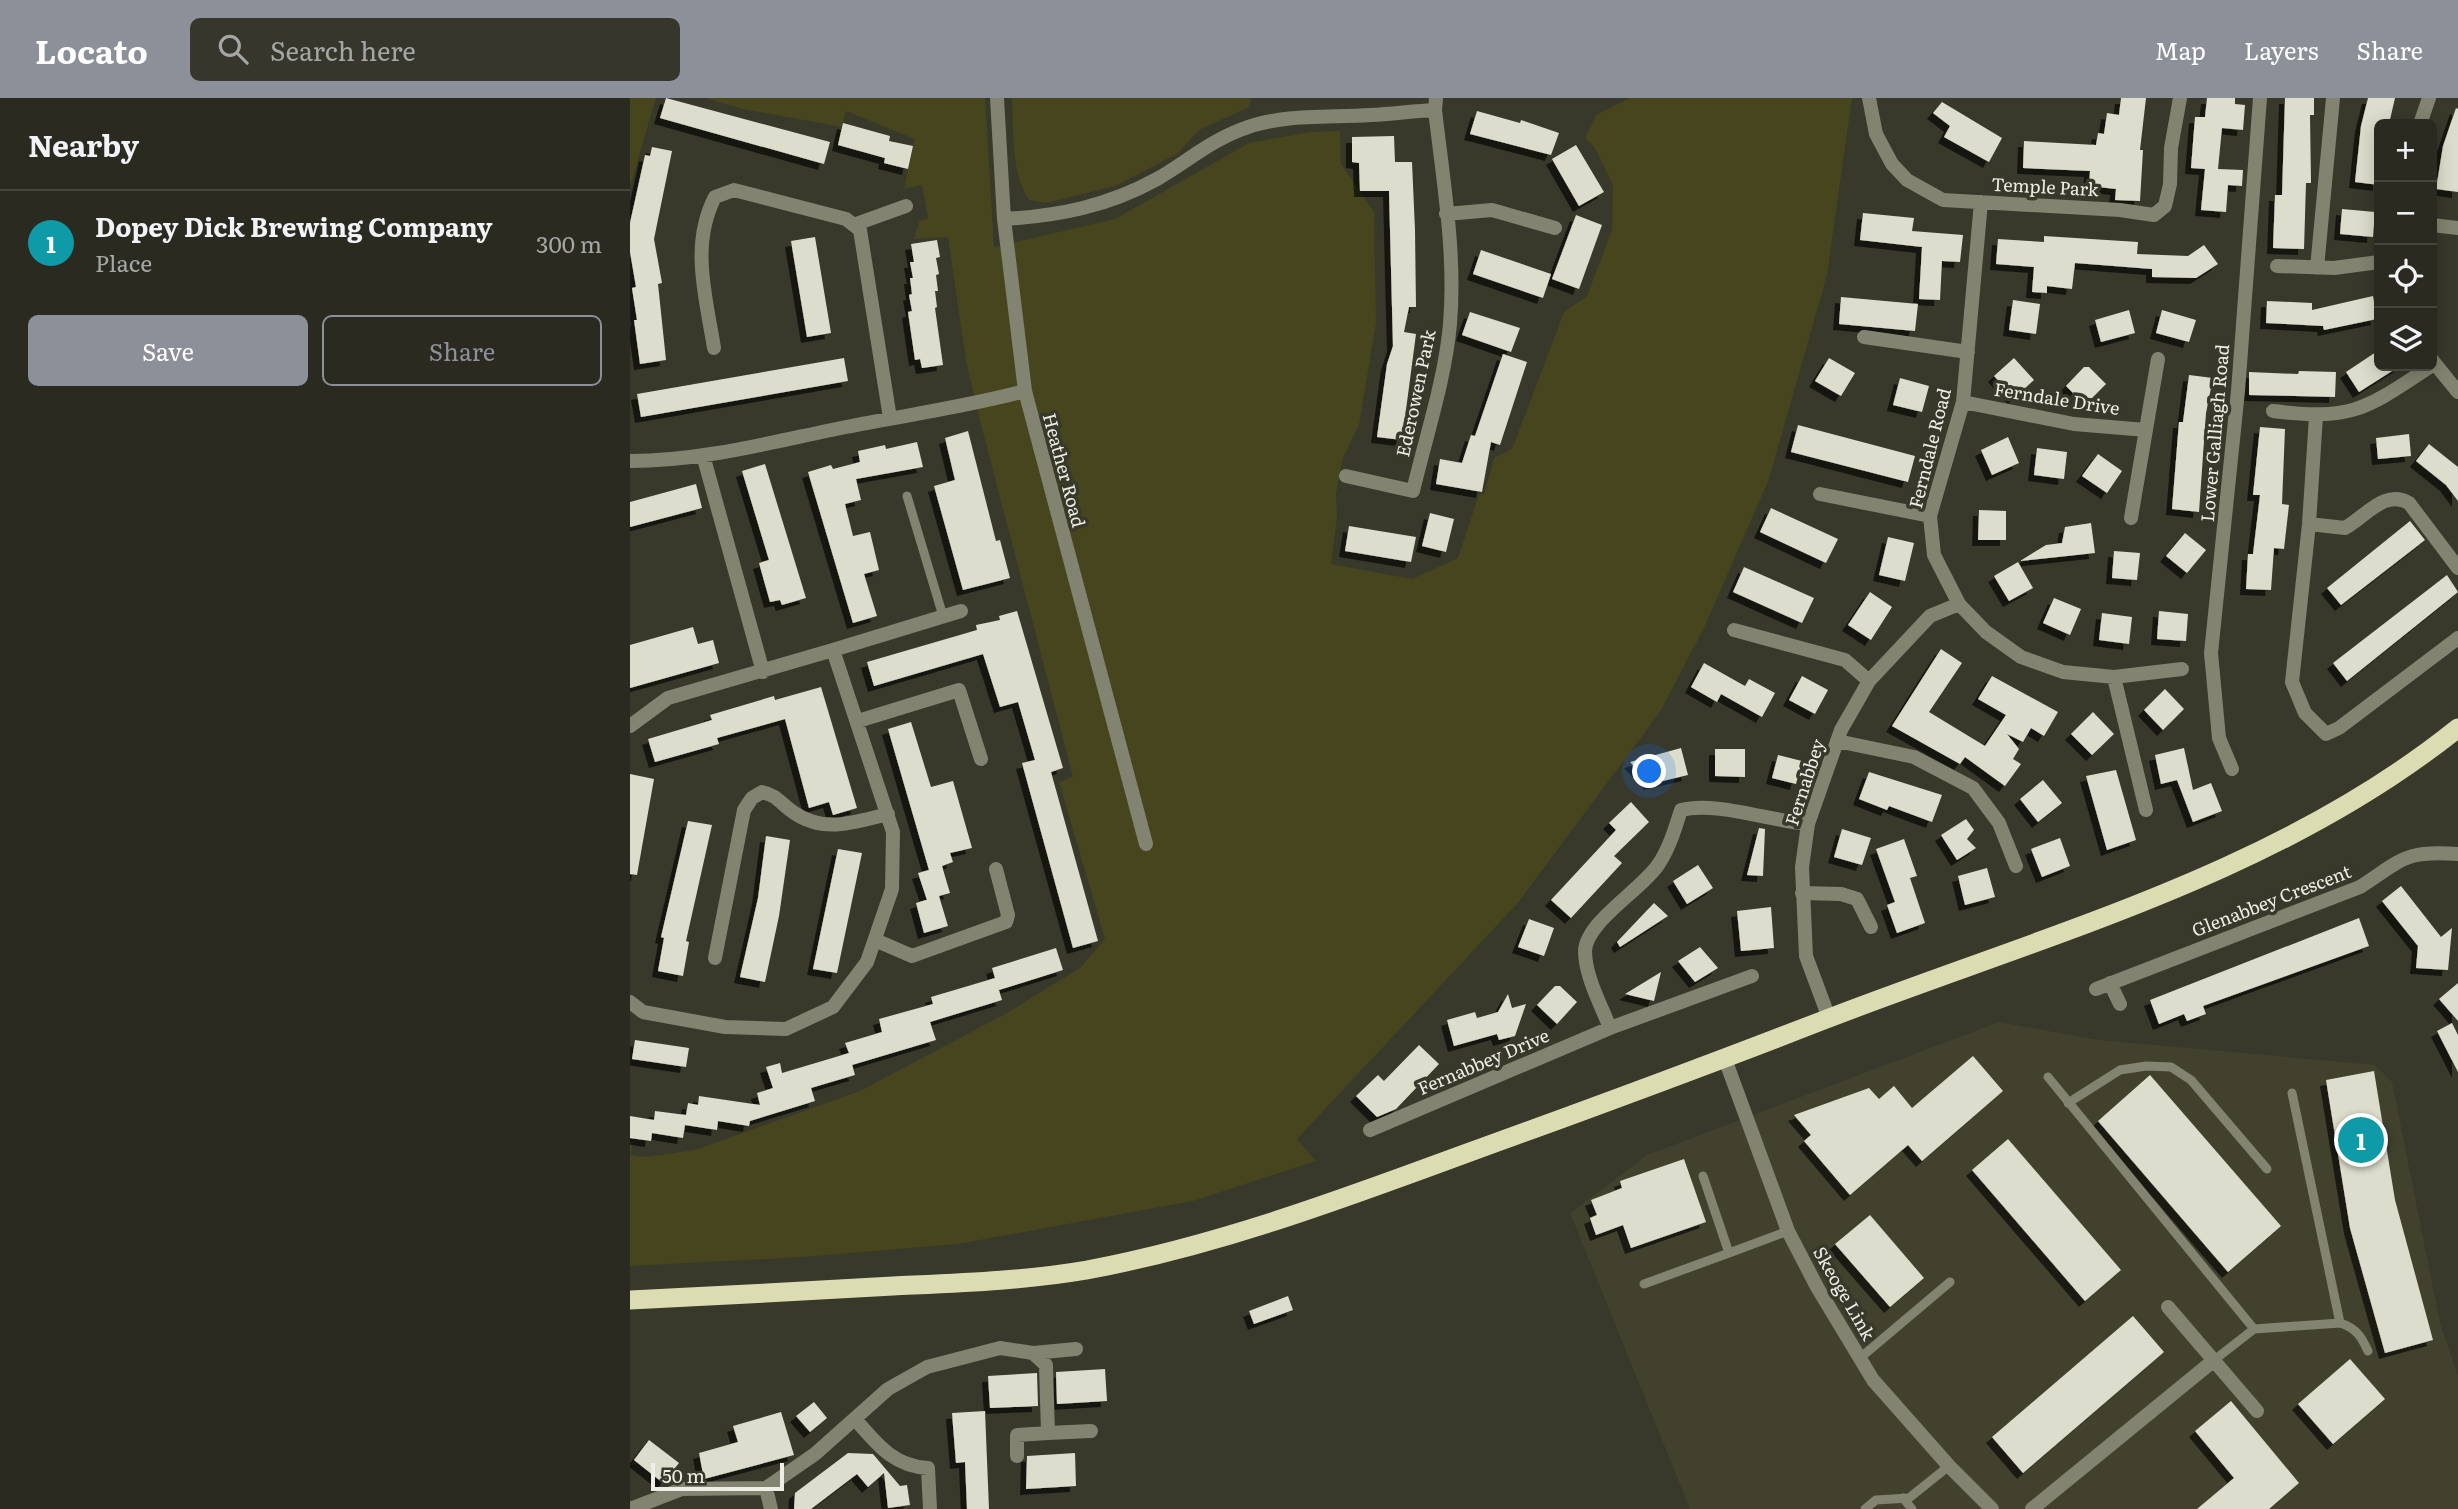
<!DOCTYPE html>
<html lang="en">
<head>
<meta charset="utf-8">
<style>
	body { margin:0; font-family:Literata,serif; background:#36362d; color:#f1f3f6 }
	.controls { position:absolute; right:21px; top:21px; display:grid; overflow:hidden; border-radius:10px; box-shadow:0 4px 18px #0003 }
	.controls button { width:63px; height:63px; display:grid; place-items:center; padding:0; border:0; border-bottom:2px solid #46463e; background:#2a2a20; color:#f1f3f6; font:35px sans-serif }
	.scale { position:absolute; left:21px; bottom:18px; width:133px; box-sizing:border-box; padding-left:7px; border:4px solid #eeeee6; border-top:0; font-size:19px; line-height:24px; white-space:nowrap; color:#eeeee6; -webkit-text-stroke:5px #38382b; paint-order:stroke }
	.you { position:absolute; left:1020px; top:674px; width:24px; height:24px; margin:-18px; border:5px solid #fff; border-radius:50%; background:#1a73e8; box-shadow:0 0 0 10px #1a73e833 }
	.badge { display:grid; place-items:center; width:46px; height:46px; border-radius:50%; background:#8c9099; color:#fff; font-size:23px; font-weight:700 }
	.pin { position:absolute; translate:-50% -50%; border:4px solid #fff; box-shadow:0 2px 7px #0006 }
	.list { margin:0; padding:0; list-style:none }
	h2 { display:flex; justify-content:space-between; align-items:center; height:91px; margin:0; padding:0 28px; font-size:30px }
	h2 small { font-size:23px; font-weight:400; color:#a5a7a5 }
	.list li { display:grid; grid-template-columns:46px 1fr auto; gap:21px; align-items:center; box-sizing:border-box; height:105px; padding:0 28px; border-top:2px solid #46463e }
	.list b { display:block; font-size:26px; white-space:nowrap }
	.list p { margin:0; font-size:23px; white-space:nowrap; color:#a5a7a5 }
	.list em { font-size:23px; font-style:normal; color:#a5a7a5 }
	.actions { display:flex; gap:14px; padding:21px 28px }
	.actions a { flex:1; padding:16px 0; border:2px solid #8c9099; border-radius:10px; text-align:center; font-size:24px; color:#8c9099 }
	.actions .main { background:#8c9099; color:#fff }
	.icon { flex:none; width:38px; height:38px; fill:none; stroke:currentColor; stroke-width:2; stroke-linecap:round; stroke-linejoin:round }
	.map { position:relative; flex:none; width:1828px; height:1411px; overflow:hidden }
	header { display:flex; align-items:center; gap:42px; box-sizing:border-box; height:98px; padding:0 35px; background:#8c9099; color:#fff }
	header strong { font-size:33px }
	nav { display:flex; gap:38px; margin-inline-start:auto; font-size:24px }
	.search { width:490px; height:63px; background:#36362d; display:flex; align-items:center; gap:18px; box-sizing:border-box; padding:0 24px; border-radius:10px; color:#a5a7a5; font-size:26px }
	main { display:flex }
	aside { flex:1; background:#2a2a20 }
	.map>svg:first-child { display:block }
	.built { fill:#41412e }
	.green { fill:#46451e }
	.building { fill:#dcddcc; filter:url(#shadow) }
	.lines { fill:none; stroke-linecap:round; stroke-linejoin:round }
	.service { stroke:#838371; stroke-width:9 }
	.minor { stroke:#838371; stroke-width:14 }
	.tertiary { stroke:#838371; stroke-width:14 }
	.trunk { stroke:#dcdcb3; stroke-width:19 }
	.labels { text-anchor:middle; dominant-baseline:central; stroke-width:7; stroke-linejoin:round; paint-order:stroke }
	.street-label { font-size:18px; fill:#eeeee6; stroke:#38382b }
</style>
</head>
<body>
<header>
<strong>Locato</strong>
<div class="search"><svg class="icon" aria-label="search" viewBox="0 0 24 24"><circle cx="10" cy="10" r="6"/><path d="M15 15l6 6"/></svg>Search here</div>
<nav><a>Map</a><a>Layers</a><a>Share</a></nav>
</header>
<main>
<aside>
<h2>Nearby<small></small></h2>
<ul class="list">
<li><span class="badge" style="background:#0f9aa8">1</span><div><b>Dopey Dick Brewing Company</b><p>Place</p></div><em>300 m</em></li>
</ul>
<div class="actions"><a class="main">Save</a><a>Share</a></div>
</aside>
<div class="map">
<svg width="1828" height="1411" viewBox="0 0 1828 1411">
	<defs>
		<filter id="shadow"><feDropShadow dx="-6" dy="6" stdDeviation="0" flood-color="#0009"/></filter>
	</defs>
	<rect width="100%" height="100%" fill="#38382b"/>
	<!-- built -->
	<path class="built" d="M1369,924L1469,942L1745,967L1762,984L1810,1225L1828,1278V1411H1060L940,1115L1017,1057Z"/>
	<!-- green -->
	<path class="green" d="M0,0H26L0,89Z
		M75,0H355L364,149L485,121L619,45L680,34L710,33L711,66L744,114L746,225L729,327L713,360L706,395L707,419L701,466L782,481L828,460L849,396H854L864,360L882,351L934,214L957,198L982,132L983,87L965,50L955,40L966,17L1000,0H1222L1197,177L1139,381L1075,528L1030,614L887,806L667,1041L686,1063L563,1103L328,1146L173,1159L0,1168V1044H3L1,1057L15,1059L65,1052L230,993L375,916L450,870L475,841L429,684L443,679L350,323L336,263L318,139L284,141L289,124L298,120L292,87L274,91L285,41L216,13L212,29L113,11Z
		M382,0H621L619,9L569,32L547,56L485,88L416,105L399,102C380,74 384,33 382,0Z"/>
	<!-- building -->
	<path class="building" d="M36,0L200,44L194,66L30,20Z
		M1491,0H1516L1510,52H1513L1510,103L1485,102L1486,91L1459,88L1460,73L1393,70L1394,43L1466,47L1468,35L1474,36L1477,15L1489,17Z
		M1577,0H1605V6L1615,7L1613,32L1592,30L1588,71L1613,72L1612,88L1598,87L1596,114L1571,112L1575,71L1561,70L1565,19H1575Z
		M1655,0H1684V17H1680L1681,85H1676L1674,151L1643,150L1645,97H1652Z
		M1738,0H1765L1759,26H1749V87L1725,84L1731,28Z
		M1312,4L1372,40L1359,64L1314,39L1320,28L1303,15Z
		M1826,10L1828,11V94L1806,91L1813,48Z
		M847,13L890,25L891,22L929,35L921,57L840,36Z
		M213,25L260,38L259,43L283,48L278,71L254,65L255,60L208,47Z
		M764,38L765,64H782L785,132L786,209H779L774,234L786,236L772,342L747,339L757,266L763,248L759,93H730L729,65L722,64V39Z
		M946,47L974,94L949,108L922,61Z
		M22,49L42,53L24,141L32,185L28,186L36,262L10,266L4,222H7L2,190L6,189L0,154V125L15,57L20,58Z
		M1712,111L1745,114L1743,139L1710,136Z
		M1233,115L1284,120L1282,133L1333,137L1330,164L1312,163L1310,202L1289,201L1292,149L1230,142Z
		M946,117L972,127L949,191L922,181Z
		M1414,138L1508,144L1507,156L1558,158L1574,147L1588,166L1566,180L1522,179V171L1445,165L1442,191L1417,188V195L1402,194L1404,169L1366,166L1368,141L1414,144Z
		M185,139L201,235L177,239L161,143Z
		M307,142L310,159L306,160L309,176L306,177L308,193H305L307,209L305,210L313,267L292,270L290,261L285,262L278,214L282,213L279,197L282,196L280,180H283L280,164H284L281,146Z
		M851,152L921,176L913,200L843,176Z
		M1743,198L1747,221L1694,232L1693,228L1636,225L1637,203L1682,205V212Z
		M1211,199L1288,206L1285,233L1209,226Z
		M1383,202L1410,206L1406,236L1379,232Z
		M1499,212L1505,235L1471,244L1465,222Z
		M1532,212L1566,222L1559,244L1526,235Z
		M840,214L890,230L881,254L832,237Z
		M1749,252V268H1770L1729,294L1716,274Z
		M873,256L897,264L870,347L861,344L852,394L806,386L810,361L832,365L841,337L845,338Z
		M214,260L218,283L11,319L7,296Z
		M1199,260L1225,275L1211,298L1185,283Z
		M1384,260L1404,282L1384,300L1364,278Z
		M1454,269H1459L1476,286L1455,307L1436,288Z
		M1669,273L1706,274L1705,299L1619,297V274L1668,276Z
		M1559,277L1583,280L1576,315L1569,414L1542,411L1549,324H1553Z
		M1270,280L1299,288L1292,314L1263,307Z
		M1168,327L1285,358L1278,384L1161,354Z
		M1630,329L1655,331L1652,406L1659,407L1654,451L1644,450L1641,492L1616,491L1618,456H1623L1630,397H1623Z
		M338,333L366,443L370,442L380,480L333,492L304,388L325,382L315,340Z
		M1779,336L1781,358L1748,361L1746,340Z
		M1378,339L1389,365L1362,377L1351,352Z
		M287,344L293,369L226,381L231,402L215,406L223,438L240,434L249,472L234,476L247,518L223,525L178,374L201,367L203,371L230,364L228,353L255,347L256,351Z
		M1799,346L1828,369V403L1816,387L1786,363Z
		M1407,350L1437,354L1434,381L1404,377Z
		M1468,356L1492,373L1477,395L1452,378Z
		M135,366L176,500L152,507L150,502L140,504L129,465L139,462L112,373Z
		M66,386L72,410L0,429V404Z
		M1141,410L1208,441L1196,465L1130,434Z
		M1349,412L1376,413V442H1348Z
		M800,415L824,421L816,454L792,448Z
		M1780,423L1795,442L1711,507L1697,490Z
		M1461,425L1465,455L1390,463L1416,447L1432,445L1435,429Z
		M719,428L786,439L781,464L715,453Z
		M1555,435L1576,452L1557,475L1536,458Z
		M1258,439L1284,445L1275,483L1249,477Z
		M1484,453L1510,455L1507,482L1482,480Z
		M1388,464L1403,490L1379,503L1364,478Z
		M1114,469L1184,500L1172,525L1103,494Z
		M1817,477L1828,494L1717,583L1703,565Z
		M1240,494L1262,509L1241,542L1218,527Z
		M1424,500L1451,511L1440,537L1413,525Z
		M387,513L433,670L421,674L468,843L443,850L392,665L405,662L388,604L370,609L353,556L244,588L237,564L347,532L346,527L370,522L369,518Z
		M1529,513L1558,516L1556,543L1527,541Z
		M1472,515L1502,519L1499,546L1469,542Z
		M63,529L68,546L83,542L89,565L0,590V547Z
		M1311,551L1332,565L1299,614L1355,648L1376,617L1348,601L1362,578L1428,614L1414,638L1401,630L1393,644L1377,636L1389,651L1383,661L1391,666L1375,688L1335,659L1330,666L1262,628Z
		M1074,565L1115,588L1119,581L1145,595L1132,619L1091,596L1087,604L1061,589Z
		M1172,578L1198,592L1185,616L1159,602Z
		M191,589L227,710L203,717L199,704L179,710L155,621L87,640L89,646L25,664L18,641L82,622L80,617L144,598L145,602Z
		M1535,591L1554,611L1533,632L1514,612Z
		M1463,614L1484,636L1462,657L1441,636Z
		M281,624L301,689L323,683L342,750L320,755L323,764L312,768L320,795L309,798L318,828L294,835L286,805L306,799L297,802L288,775L299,772L258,631Z
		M1051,650L1058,677L1020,686L1000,664Z
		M1554,650L1563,692L1581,685L1592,713L1563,724L1547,682L1531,686L1525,657Z
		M1085,651H1115V679L1085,678Z
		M1148,657L1172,663L1166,686L1142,680Z
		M1486,672L1506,742L1477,752L1456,678Z
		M1239,674L1312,697L1302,724L1259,708L1257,712L1229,701Z
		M0,676L24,681L7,777L0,776Z
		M1413,682L1432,705L1408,724L1390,701Z
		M1001,704L1019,724L984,758L992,765L941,820L921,802L986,732L979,725Z
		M1336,721L1344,732L1337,741L1346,750L1327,762L1311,737Z
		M58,723L82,727L56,843L59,844L53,878L28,873L34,840L31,839Z
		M1129,730L1135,731L1133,778L1117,777Z
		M1212,731L1241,740L1232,767L1204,759Z
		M136,738L160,742L149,818L135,884L110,879L128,800Z
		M1430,740L1440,768L1412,779L1401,751Z
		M1274,741L1287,778L1280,780L1295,825L1267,835L1257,807L1265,804L1246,751Z
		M208,751L232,755L207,875L183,871Z
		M1068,767L1083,790L1057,806L1043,783Z
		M1357,770L1365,799L1335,807L1328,778Z
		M1771,788L1811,839L1822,830L1818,872L1786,870L1788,848L1752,803Z
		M1024,805L1038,818L990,849L987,844Z
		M1141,809L1144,850L1111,853L1107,813Z
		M1729,820L1739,848L1573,908L1576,916L1557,923L1554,916L1529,926L1520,902Z
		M899,821L924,830L914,858L888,849Z
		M1070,849L1088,870L1065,884L1048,863Z
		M426,850L433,872L369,892L367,886L372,902L300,924L306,942L222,967L221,963L225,977L181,990L185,1003L120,1023L119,1028L88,1023L87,1032L55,1027L53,1040L22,1035L21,1043L0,1040V1018L24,1022L25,1013L56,1017L58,1005L68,1007L69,998L130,1007L127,995L143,990L136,969L150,965L152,975L219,955L215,945L252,934L249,921L303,906L301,899L365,880L362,870Z
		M1031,874L1024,903L995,896Z
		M1828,885V923L1809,901Z
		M925,888H930L947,904L927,926L907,907Z
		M878,896L882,910L896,906L885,938L869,942L867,936L824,948L817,922L845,914L847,920L868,914Z
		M1822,925L1828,937V974L1807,933Z
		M5,942L59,950L56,969L2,961Z
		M789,947L809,966L766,1011L747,1019L726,998L748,977L754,983Z
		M1343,958L1373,993L1292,1063L1278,1047L1220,1097L1174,1043L1181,1037L1164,1017L1239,990L1249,1001L1264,988L1282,1010Z
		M1744,973L1765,1102L1803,1242L1755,1255L1720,1130L1696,982Z
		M1520,977L1651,1128L1598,1174L1468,1023Z
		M1378,1041L1491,1172L1455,1203L1342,1072Z
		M1054,1061L1076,1124L1001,1150L993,1127L966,1137L960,1120L967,1117L961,1102L992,1090L990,1083Z
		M1240,1117L1294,1180L1260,1209L1205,1146Z
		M658,1198L663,1212L624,1226L619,1213Z
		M1503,1218L1534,1254L1393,1375L1362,1339Z
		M1720,1261L1755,1301L1703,1346L1668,1306Z
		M475,1271L477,1303L427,1306L426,1274Z
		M407,1275L408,1308L360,1310L358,1278Z
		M1601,1303L1669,1385L1639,1411H1567L1604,1380L1565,1333Z
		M184,1304L197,1320L180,1334L166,1318Z
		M355,1313L359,1411H337L335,1364L326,1365L322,1315Z
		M151,1314L164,1357L74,1381L69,1355L108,1344L103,1328Z
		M19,1342L49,1365L33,1385L4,1362Z
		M218,1355L243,1356L270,1388L277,1387L280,1407L258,1410L254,1375L238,1389L227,1376L181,1411H164L165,1395Z
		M445,1355L446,1388L396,1391L397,1358Z"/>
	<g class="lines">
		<!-- service -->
		<path class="service" d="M277,398L313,518
			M1418,979L1624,1231
			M1662,995L1710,1225
			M1438,1005L1490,972L1516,968L1541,969L1561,982L1637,1071
			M1073,1078L1099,1155L1158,1133
			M1014,1186L1099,1155
			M1230,1260L1320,1184
			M1583,1263L1624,1231L1710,1225C1726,1230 1731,1238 1738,1253
			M1273,1400L1282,1411
			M1235,1411L1246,1402L1279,1400L1319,1368"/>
		<!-- minor -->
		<path class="minor" d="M367,0L374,121L395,293L516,746
			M1239,0L1246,36L1262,66L1277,82L1313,102L1490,112L1524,117L1535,108L1540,86L1541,50L1550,0
			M1351,104L1333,304L1300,418L1304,457L1329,506L1356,534L1391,559L1433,574L1484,579L1552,571
			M816,116L862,112L925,130
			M374,121C429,118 478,108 527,81C555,65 579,44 610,32C653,15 696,20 741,17C762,16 784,13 805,12L806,0
			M226,126L276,108
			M1802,127L1828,130
			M1647,168L1704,170L1749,164
			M1687,170L1703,0
			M1234,239L1338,254
			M84,250C76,199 60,147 85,99L104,92L216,121L230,132L260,320
			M1333,304L1444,326L1516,332
			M1643,313C1723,323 1736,311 1801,268
			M1686,318L1679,426L1662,584L1675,615L1696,636L1709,630L1828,540
			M73,357L133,574
			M0,363C73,363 146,343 216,329C276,317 336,309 395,293
			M716,378L783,393C796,338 815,282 820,226C826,155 813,82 805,12
			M1190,396L1300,418
			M1501,420L1528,261
			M1679,426L1715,430C1736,418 1755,391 1779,405L1828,470
			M1104,532L1215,562L1239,583
			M203,552L331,513
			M1484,579L1516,712
			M228,623L329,592L351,661
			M0,628L38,600L203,552L263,734L262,791L237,864L203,909L156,931L95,929L13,914L0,904
			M1207,643L1284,659L1343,690L1369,725L1386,768
			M1602,671L1589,640L1581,555L1608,293L1630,0
			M1172,795L1211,796L1227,801L1241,829
			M245,842L282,858L376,824L378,817L366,771
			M85,860L114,712L122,700L132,694C147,697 151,706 163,714C194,736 224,724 258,716
			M1480,885L1490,906
			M1466,891L1730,789C1772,762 1774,752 1828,756
			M1199,920L1176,858L1172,769L1178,726L1211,632L1239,583L1300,518L1329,506
			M980,930C971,907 955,878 955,853C956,824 1011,792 1028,767C1039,751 1045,731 1051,712C1085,703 1141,723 1178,726
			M1095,961L1158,1133L1187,1189L1243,1282L1319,1368L1362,1411
			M740,1032L980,930L1122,878
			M1538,1209L1627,1313
			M225,1321C247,1346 263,1368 298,1370L300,1411
			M418,1335L461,1333
			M387,1358V1337L418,1335L416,1267L403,1255
			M136,1390L141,1411
			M0,1411L52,1391L136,1390L185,1356L258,1291L297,1269L370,1250L403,1255L446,1251
			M1402,1411L1583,1263"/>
		<!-- tertiary -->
		<path class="tertiary" d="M1790,26L1799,0
			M1802,262L1828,294"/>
		<!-- trunk -->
		<path class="trunk" d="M0,1202C88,1198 175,1193 263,1188C327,1185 393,1183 457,1172C585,1148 707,1103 829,1058C951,1014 1073,969 1194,922C1410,838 1644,778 1828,630"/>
	</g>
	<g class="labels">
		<!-- street labels -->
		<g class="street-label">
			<text transform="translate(1415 88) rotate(3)">Temple Park</text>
			<text transform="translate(785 295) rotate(-78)">Ederowen Park</text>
			<text transform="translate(1427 300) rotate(9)">Ferndale Drive</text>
			<text transform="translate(1584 335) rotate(-85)">Lower Galliagh Road</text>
			<text transform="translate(1299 350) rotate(-76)">Ferndale Road</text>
			<text transform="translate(435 372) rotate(75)">Heather Road</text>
			<text transform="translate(1174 684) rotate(-72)">Fernabbey</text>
			<text transform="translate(1641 802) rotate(-21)">Glenabbey Crescent</text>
			<text transform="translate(853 963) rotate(-23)">Fernabbey Drive</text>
			<text transform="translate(1215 1195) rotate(60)">Skeoge Link</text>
		</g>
	</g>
</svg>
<div class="controls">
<button>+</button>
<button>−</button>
<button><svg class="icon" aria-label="locate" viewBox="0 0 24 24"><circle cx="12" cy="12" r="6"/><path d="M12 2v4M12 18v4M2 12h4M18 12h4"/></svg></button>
<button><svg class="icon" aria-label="layers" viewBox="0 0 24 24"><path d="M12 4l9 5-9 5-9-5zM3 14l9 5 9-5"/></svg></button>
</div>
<div class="scale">50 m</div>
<div class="you"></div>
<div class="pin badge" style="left:1731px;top:1042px;background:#0f9aa8">1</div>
</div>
</main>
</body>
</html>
